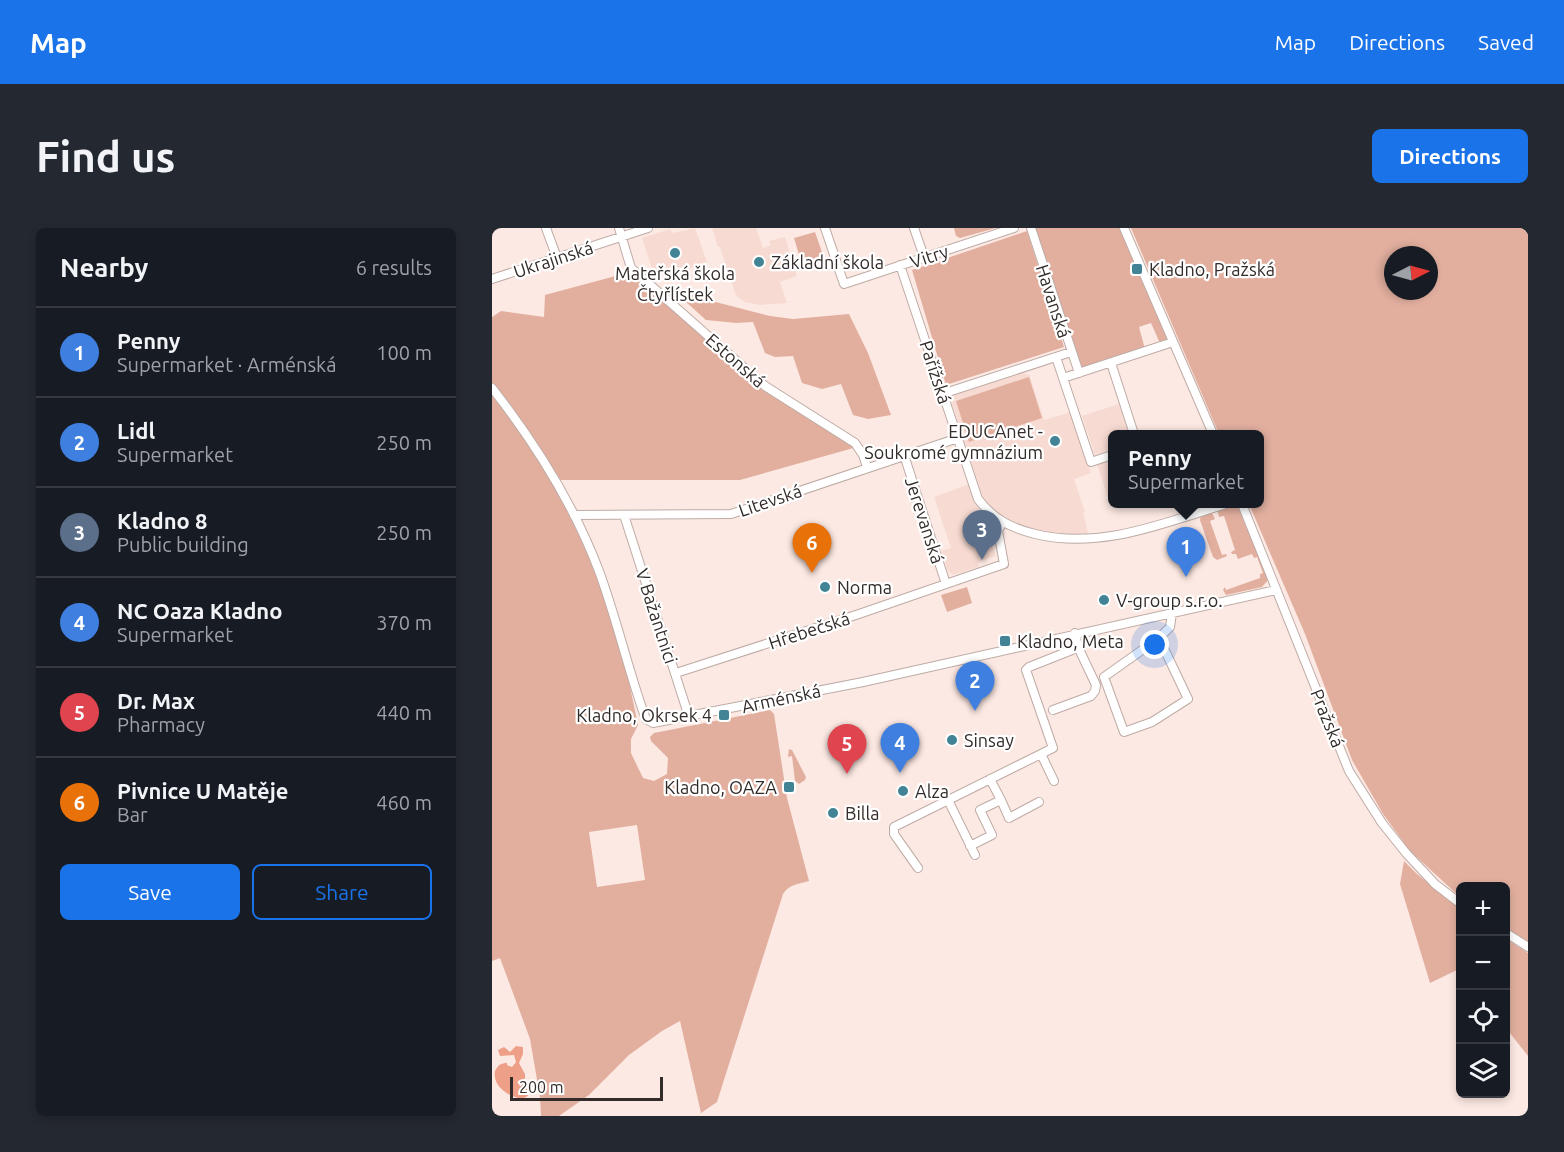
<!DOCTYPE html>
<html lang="en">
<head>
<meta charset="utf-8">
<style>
	body { margin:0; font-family:Ubuntu,sans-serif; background:#242831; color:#f1f3f6 }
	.controls { position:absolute; right:18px; bottom:18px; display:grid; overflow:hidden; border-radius:9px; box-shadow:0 3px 9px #0003 }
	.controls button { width:54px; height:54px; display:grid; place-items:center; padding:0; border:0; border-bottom:2px solid #363941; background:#171b24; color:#f1f3f6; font:30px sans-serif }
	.compass { position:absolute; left:892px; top:18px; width:54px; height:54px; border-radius:50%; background:#171b24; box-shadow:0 3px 9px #0003; rotate:84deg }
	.scale { position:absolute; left:18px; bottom:15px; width:153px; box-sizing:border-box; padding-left:6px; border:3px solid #332b29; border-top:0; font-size:16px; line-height:21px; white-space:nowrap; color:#332b29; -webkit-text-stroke:4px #fff; paint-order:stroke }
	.you { position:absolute; left:663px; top:417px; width:21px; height:21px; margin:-15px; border:4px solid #fff; border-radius:50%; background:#1a73e8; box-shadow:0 0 0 9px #1a73e833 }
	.badge { display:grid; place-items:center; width:39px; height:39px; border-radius:50%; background:#1a73e8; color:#fff; font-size:20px; font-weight:700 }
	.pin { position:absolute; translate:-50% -50px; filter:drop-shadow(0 2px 3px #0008) }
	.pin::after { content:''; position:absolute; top:32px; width:21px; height:18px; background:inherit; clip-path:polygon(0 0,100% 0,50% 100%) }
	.popup { position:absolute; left:616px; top:202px; width:156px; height:78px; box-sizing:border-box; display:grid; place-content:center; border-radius:9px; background:#171b24; filter:drop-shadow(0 2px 4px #0005); font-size:20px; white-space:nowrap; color:#9ea1a6 }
	.popup b { font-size:22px; color:#f1f3f6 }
	.popup::after { content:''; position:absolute; left:50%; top:100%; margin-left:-12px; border:12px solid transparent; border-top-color:#171b24 }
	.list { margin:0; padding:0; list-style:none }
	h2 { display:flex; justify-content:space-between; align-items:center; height:78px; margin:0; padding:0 24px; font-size:26px }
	h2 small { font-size:20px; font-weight:400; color:#9ea1a6 }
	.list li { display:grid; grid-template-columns:39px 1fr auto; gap:18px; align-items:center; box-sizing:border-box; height:90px; padding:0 24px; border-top:2px solid #363941 }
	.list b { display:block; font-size:22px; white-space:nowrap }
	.list p { margin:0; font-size:20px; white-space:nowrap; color:#9ea1a6 }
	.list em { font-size:20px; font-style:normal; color:#9ea1a6 }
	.actions { display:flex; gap:12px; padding:18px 24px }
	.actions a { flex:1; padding:14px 0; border:2px solid #1a73e8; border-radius:9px; text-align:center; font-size:21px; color:#1a73e8 }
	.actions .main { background:#1a73e8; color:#fff }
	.icon { flex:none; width:33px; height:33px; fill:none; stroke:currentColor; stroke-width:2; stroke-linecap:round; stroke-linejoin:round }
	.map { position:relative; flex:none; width:1036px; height:888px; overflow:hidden; border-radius:9px }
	header { display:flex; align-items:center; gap:36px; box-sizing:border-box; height:84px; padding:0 30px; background:#1a73e8; color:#fff }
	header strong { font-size:28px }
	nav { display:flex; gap:33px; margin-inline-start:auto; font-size:21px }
	.intro { display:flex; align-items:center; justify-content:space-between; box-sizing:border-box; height:144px; padding:0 36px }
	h1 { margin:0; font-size:42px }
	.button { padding:15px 27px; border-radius:9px; background:#1a73e8; color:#fff; font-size:21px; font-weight:700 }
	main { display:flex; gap:36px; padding:0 36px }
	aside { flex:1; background:#171b24; border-radius:9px; box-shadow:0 3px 9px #0003 }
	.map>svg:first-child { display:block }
	.built { fill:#f7dbd2 }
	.green { fill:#e2af9f; fill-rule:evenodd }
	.water { fill:#ee9f87 }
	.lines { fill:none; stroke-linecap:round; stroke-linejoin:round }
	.minor-casing { stroke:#beaba5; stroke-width:10 }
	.minor { stroke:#fff; stroke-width:8 }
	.poi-dot { fill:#428395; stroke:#fff; stroke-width:2 }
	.labels { text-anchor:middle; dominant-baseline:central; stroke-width:4.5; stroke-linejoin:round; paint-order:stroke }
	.street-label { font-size:18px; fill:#332b29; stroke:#fff }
	.poi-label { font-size:18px; fill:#332b29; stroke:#fff; text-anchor:start }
</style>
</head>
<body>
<header>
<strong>Map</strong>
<nav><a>Map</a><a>Directions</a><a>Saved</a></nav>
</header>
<div class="intro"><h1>Find us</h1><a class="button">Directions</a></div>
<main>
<aside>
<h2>Nearby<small>6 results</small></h2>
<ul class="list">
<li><span class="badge" style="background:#3f7fe0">1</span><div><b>Penny</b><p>Supermarket · Arménská</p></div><em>100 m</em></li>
<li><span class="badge" style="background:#3f7fe0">2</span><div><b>Lidl</b><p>Supermarket</p></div><em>250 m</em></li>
<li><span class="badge" style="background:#5c6f8a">3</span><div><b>Kladno 8</b><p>Public building</p></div><em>250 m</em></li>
<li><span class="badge" style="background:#3f7fe0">4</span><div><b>NC Oaza Kladno</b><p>Supermarket</p></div><em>370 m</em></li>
<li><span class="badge" style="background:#e0444e">5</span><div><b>Dr. Max</b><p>Pharmacy</p></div><em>440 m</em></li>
<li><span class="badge" style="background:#e8710a">6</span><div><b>Pivnice U Matěje</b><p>Bar</p></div><em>460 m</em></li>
</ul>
<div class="actions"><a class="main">Save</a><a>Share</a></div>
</aside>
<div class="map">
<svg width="1036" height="888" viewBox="0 0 1036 888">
	<rect width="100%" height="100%" fill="#fde9e3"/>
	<!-- built -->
	<path class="built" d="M203,0L215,34L175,49L160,41L150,10L178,1L180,5Z
		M220,0H264L271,20L279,17L277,13L293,9L305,48L288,54L295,75L268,77L253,74L247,70L243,65L228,19H226Z
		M532,143L534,147L537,146L552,192L579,184L599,245L582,251L593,284L591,285L597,309H575L541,303L511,291L493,276L459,173L463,172L461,166Z
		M627,176L637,206H620V221L603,227L590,188Z
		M620,232V276H627L619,278L605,237Z
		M477,256L504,328L486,334L487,339L461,347L456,343L449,323L459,320L442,269Z"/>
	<!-- green -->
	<path class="green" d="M462,0H504L468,10L464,8Z
		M541,0H628L675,107L673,115L667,113L659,95L647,99L653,121L588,141Z
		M639,0H1036V714L1014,700V658H969L968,669L918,623L891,586L860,532L813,406L757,276H768V206H727ZM901,27H937V63H901Z
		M535,3L572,119L454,157L420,42Z
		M323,4L333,33L311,40L302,10Z
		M142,43L232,125L365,219L248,252H62L105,347L132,430L146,497L139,511V525L151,550L162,553L175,546L176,530L159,513L158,509L162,505L278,482L282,486L295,570L317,653C307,656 297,656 291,666L225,874L209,885L188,793L170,803L137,827L97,867L67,888H49L48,869L38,811L8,730L0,733V89L9,83L52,89L53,67ZM145,597L153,652L105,659L97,604Z
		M174,56L208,70L278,88L301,91L357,86L376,125L399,187L376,191L361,187L349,156L330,161L310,155L301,128L283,129L273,125L261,94L244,95L214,92Z
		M537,149L550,190L477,214L464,173Z
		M740,277L747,278C751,286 751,294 755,301C764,317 771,334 777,351L770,359L734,367L731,362L733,359L734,362L768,350V346L771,345L765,329L762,330L760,326L746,331L744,326H740L739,324L743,322L732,288L727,289L725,281Z
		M719,283L723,291L718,293L730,327L734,326L735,328L725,332L721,329L708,292L709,287Z
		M475,359L480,375L455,384L449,367Z
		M297,521L300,522L314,549L313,552L307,556L303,553L300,528L296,529Z
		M912,633L925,646L968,681V744L965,742L938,755L908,656Z
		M1014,711L1036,725V828L1014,800Z"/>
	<!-- water -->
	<path class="water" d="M24,818L31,819V826L27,835L33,846V859L37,863L36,868L30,871C18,869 0,859 3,843C6,837 9,835 15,835V837L20,839L24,834L22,827L8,828L6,822L12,819L18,824Z"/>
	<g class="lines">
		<defs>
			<path id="minor" d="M54,0L65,30
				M127,0L139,40L273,158L363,215L371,227L375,239
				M333,0L352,56L522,0
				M422,0L432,29
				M539,0L587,145
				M632,0L721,206
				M408,37L486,271C501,291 519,300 543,306C609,322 671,295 734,276
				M0,51L156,0
				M564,129L599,234L620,227
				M619,135L642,206
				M571,150L681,114
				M0,160C43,215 82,277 107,343C124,389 135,437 151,483L154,491L161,495L371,454L784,362
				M450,166L579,124
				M412,227L454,356
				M750,276L857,543L890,595L914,625L943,656L969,676
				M82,287L239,286L466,210
				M132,287L197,489
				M667,410L696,471L660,494L632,504L612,449L667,410L678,399L680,385
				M184,445L367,386L512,336L506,303L510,295
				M561,482L599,468L603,463L604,457L586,419
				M549,526L562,553
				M456,572L483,627
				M509,572L517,590L547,574
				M478,618L500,607L488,582L509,572L498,551
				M426,640L402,606V599L561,520L534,442L537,439L585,420L586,419L583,405
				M1014,705L1036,719"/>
		</defs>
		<!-- minor casing -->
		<use href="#minor" class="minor-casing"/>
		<!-- minor -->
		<use href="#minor" class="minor"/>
	</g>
	<!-- markers -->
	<g class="poi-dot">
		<circle cx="183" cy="25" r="6"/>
		<circle cx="267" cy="34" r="6"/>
		<rect x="639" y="35" width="12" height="12" rx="3"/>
		<circle cx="563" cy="213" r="6"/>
		<circle cx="333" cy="359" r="6"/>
		<circle cx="612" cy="372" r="6"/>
		<rect x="507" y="407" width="12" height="12" rx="3"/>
		<rect x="226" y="481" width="12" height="12" rx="3"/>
		<circle cx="460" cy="512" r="6"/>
		<rect x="291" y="553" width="12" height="12" rx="3"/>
		<circle cx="411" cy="563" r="6"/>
		<circle cx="341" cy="585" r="6"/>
	</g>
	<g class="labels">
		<!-- street labels -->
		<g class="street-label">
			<text transform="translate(437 28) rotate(-18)">Vitry</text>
			<text transform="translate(61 31) rotate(-18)">Ukrajinská</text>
			<text transform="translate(562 73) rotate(72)">Havanská</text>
			<text transform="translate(244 132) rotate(41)">Estonská</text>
			<text transform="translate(444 144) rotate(72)">Pařížská</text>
			<text transform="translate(278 272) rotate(-19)">Litevská</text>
			<text transform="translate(433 292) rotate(72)">Jerevanská</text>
			<text transform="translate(165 388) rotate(72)">V Bažantnici</text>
			<text transform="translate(317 402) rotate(-18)">Hřebečská</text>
			<text transform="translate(289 470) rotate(-12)">Arménská</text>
			<text transform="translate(836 490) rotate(68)">Pražská</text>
		</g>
		<!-- poi labels -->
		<g class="poi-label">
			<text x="279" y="34">Základní škola</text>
			<text x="657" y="41">Kladno, Pražská</text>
			<text x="183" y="45" text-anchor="middle">Mateřská škola<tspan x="183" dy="21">Čtyřlístek</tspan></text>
			<text x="551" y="203" text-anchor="end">EDUCAnet -<tspan x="551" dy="21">Soukromé gymnázium</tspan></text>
			<text x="345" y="359">Norma</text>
			<text x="624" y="372">V-group s.r.o.</text>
			<text x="525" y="413">Kladno, Meta</text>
			<text x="220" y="487" text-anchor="end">Kladno, Okrsek 4</text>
			<text x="472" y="512">Sinsay</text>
			<text x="285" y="559" text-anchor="end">Kladno, OAZA</text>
			<text x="423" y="563">Alza</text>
			<text x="353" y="585">Billa</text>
		</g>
	</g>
</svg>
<div class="controls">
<button>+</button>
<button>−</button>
<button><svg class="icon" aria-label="locate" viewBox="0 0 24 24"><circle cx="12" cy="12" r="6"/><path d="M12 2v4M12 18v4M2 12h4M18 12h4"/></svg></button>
<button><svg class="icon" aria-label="layers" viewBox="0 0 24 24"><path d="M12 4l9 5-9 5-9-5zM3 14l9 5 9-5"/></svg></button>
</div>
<svg class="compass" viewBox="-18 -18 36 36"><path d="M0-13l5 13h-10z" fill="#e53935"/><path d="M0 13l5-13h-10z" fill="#9ea1a6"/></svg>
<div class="scale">200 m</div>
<div class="you"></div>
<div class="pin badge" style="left:694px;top:349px;background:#3f7fe0">1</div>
<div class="popup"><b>Penny</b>Supermarket</div>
<div class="pin badge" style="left:483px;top:483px;background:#3f7fe0">2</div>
<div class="pin badge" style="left:490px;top:332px;background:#5c6f8a">3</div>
<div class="pin badge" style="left:408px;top:545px;background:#3f7fe0">4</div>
<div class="pin badge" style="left:355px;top:546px;background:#e0444e">5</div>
<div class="pin badge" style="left:320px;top:345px;background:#e8710a">6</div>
</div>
</main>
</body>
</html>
